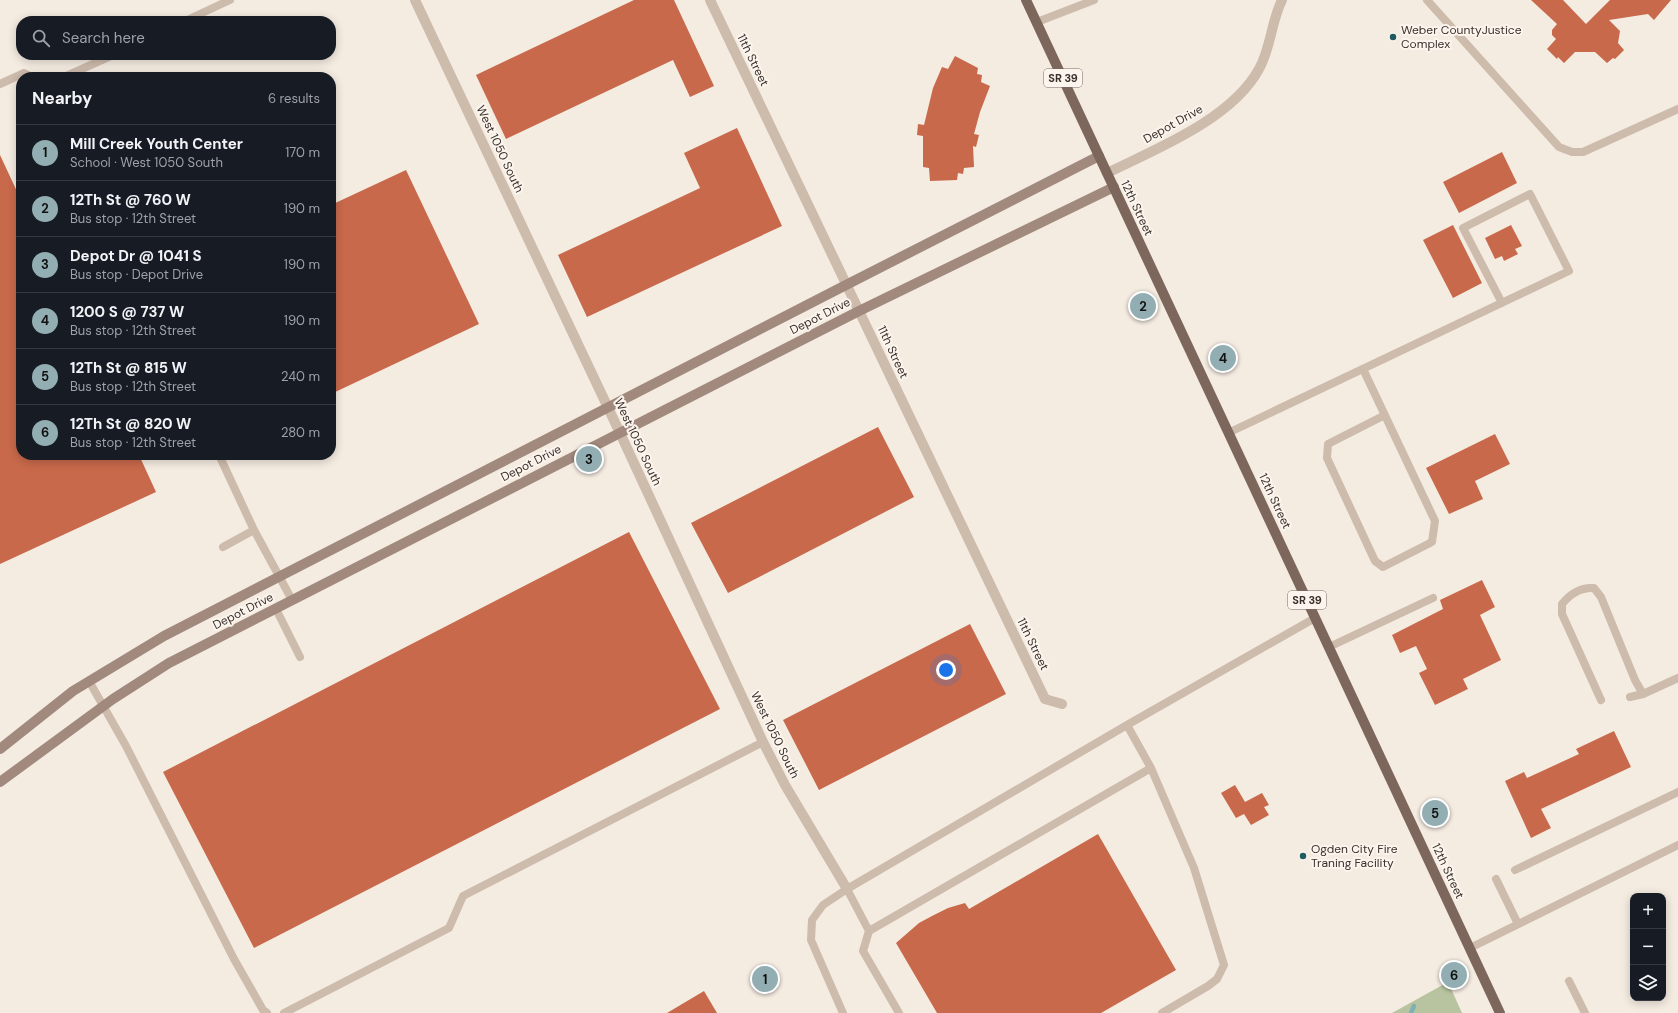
<!DOCTYPE html>
<html lang="en">
<head>
<meta charset="utf-8">
<style>
	body { margin:0; font-family:"DM Sans",sans-serif; background:#20242c; color:#f1f3f6 }
	.controls { position:absolute; right:12px; bottom:12px; display:grid; overflow:hidden; border-radius:8px; box-shadow:0 2px 10px #0003 }
	.controls button { width:36px; height:36px; display:grid; place-items:center; padding:0; border:0; border-bottom:1px solid #363941; background:#171b24; color:#f1f3f6; font:20px sans-serif }
	.you { position:absolute; left:946px; top:670px; width:14px; height:14px; margin:-10px; border:3px solid #fff; border-radius:50%; background:#1a73e8; box-shadow:0 0 0 6px #1a73e833 }
	.badge { display:grid; place-items:center; width:26px; height:26px; border-radius:50%; background:#92aeb2; color:#111; font-size:13px; font-weight:700 }
	.pin { position:absolute; translate:-50% -50%; border:2px solid #fff; box-shadow:0 1px 4px #0006 }
	.list { margin:0; padding:0; list-style:none }
	h2 { display:flex; justify-content:space-between; align-items:center; height:52px; margin:0; padding:0 16px; font-size:17px }
	h2 small { font-size:13px; font-weight:400; color:#9ea1a6 }
	.list li { display:grid; grid-template-columns:26px 1fr auto; gap:12px; align-items:center; box-sizing:border-box; height:56px; padding:0 16px; border-top:1px solid #363941 }
	.list b { display:block; font-size:15px; white-space:nowrap }
	.list p { margin:0; font-size:13px; white-space:nowrap; color:#9ea1a6 }
	.list em { font-size:13px; font-style:normal; color:#9ea1a6 }
	.icon { flex:none; width:22px; height:22px; fill:none; stroke:currentColor; stroke-width:2; stroke-linecap:round; stroke-linejoin:round }
	.map { position:relative; flex:none; width:1678px; height:1013px; overflow:hidden }
	.search { position:absolute; background:#171b24; box-shadow:0 2px 10px #0003; left:16px; top:16px; width:320px; height:44px; display:flex; align-items:center; gap:10px; box-sizing:border-box; padding:0 14px; border-radius:16px; color:#9ea1a6; font-size:15px }
	.panel { position:absolute; background:#171b24; box-shadow:0 2px 10px #0003; left:16px; top:72px; width:320px; height:388px; border-radius:16px }
	.map>svg:first-child { display:block }
	.green { fill:#b8c4a0 }
	.lines { fill:none; stroke-linecap:round; stroke-linejoin:round }
	.stream { stroke:#7fb0b2; stroke-width:4.5 }
	.building { fill:#c8694b }
	.lane { stroke:#cdbbac; stroke-width:8 }
	.street { stroke:#cdbbac; stroke-width:10 }
	.secondary { stroke:#a18a7d; stroke-width:10 }
	.primary { stroke:#7d675c; stroke-width:10 }
	.poi-dot { fill:#1f5a5e; stroke:#fbf5ee; stroke-width:1.5 }
	.labels { text-anchor:middle; dominant-baseline:central; stroke-width:4; stroke-linejoin:round; paint-order:stroke }
	.shield { fill:#fbf5ee; stroke:#756b66; stroke-width:1 }
	.shield-label { font-size:11px; font-weight:bold; fill:#3b302b }
	.poi-label { font-size:12px; fill:#3b302b; stroke:#fbf5ee; text-anchor:start }
	.street-label { font-size:12px; fill:#3b302b; stroke:#fbf5ee }
</style>
</head>
<body>
<div class="map">
<svg width="1678" height="1013" viewBox="0 0 1678 1013">
	<rect width="100%" height="100%" fill="#f4ebe1"/>
	<!-- green -->
	<path class="green" d="M1448,982L1462,1013H1392Z"/>
	<g class="lines">
		<!-- stream -->
		<path class="stream" d="M1411,1013L1414,1006"/>
	</g>
	<!-- building -->
	<path class="building" d="M634,0H674L714,86L690,97L673,60L506,139L476,75Z
		M1531,0H1563L1586,24L1610,0H1671L1654,20L1648,14L1609,20L1620,31L1618,43L1624,50L1615,59L1613,58L1607,63L1595,52H1575L1564,63L1558,57L1557,59L1547,49L1556,39L1552,35V30L1557,24Z
		M955,56L978,68L977,74L982,75L981,82L990,86L980,112L974,134L979,135L976,147L973,146L974,167L964,168L963,174L958,173L957,180L930,181L929,168L923,167V136L917,135L918,124L924,125L933,88L942,67L948,69Z
		M737,128L782,226L587,317L558,255L700,188L684,153Z
		M1502,152L1517,183L1459,213L1443,182Z
		M0,155L21,200V455H139L156,492L0,564Z
		M406,170L479,324L331,394V205Z
		M1453,225L1482,283L1453,298L1423,240Z
		M1511,225L1522,246L1515,249L1518,254L1504,261L1502,256L1495,259L1485,238Z
		M878,427L914,497L728,593L691,523Z
		M1495,434L1510,464L1475,481L1483,499L1449,514L1426,468Z
		M629,532L720,709L254,948L163,772Z
		M1482,580L1495,607L1480,615L1501,660L1463,679L1468,689L1435,705L1419,673L1427,669L1416,646L1400,653L1392,635L1443,609L1440,600Z
		M970,624L1006,694L819,790L783,720Z
		M1614,731L1631,767L1541,809L1551,828L1531,838L1505,781L1524,772L1527,778L1579,754L1576,749Z
		M1235,785L1245,802L1262,793L1269,805L1264,807L1269,815L1251,825L1244,814L1236,818L1221,793Z
		M1098,834L1176,970L1101,1013H937L896,943L919,923L932,916L948,908L965,903L969,909Z
		M704,991L717,1013H667Z"/>
	<g class="lines">
		<!-- lane -->
		<path class="lane" d="M1427,0L1559,147L1572,152H1583L1678,109
			M185,21L230,0
			M1037,22L1094,0
			M64,77L113,55
			M0,84L24,73L32,77
			M1363,369L1435,521L1432,542L1383,567L1375,561L1327,458L1328,444L1385,415
			M1228,433L1569,271L1530,194L1463,228L1502,303
			M219,455L254,530
			M223,547L254,530L292,600
			M276,609L300,657
			M1329,647L1433,598
			M89,681L126,746L234,959L263,1010L267,1013
			M1630,697L1643,694L1678,678
			M1601,700L1562,614V604C1570,594 1581,587 1594,588L1601,597L1635,680L1643,694
			M1127,725L1151,768L1194,868L1224,965L1217,979L1208,986L1162,1013
			M1515,870L1678,792
			M1496,879L1518,924
			M847,889L869,931L1151,768
			M869,931L863,951L899,1013
			M1470,948L1678,845
			M1569,981L1585,1013
			M284,1013L449,928L463,896L763,742
			M843,1013L811,940L812,920L823,905L847,889L1127,725L1315,618"/>
		<!-- street -->
		<path class="street" d="M415,0L620,433L763,742L785,785L847,889
			M710,0L1045,699L1062,704
			M1107,173C1156,149 1232,119 1259,69C1271,48 1271,22 1282,0"/>
		<!-- secondary -->
		<path class="secondary" d="M0,749L73,691L164,636L846,285L1099,156
			M0,782L113,699L169,663L859,311L1114,187"/>
		<!-- primary -->
		<path class="primary" d="M1026,0L1500,1013"/>
	</g>
	<!-- markers -->
	<g class="poi-dot">
		<circle cx="1393" cy="37" r="4"/>
		<circle cx="1303" cy="856" r="4"/>
	</g>
	<g class="labels">
		<!-- shield labels -->
		<g class="shield">
			<rect x="1044" y="69" width="38" height="18" rx="3"/>
			<rect x="1288" y="591" width="38" height="18" rx="3"/>
		</g>
		<g class="shield-label">
			<text x="1063" y="78">SR 39</text>
			<text x="1307" y="600">SR 39</text>
		</g>
		<!-- poi labels -->
		<g class="poi-label">
			<text x="1401" y="30">Weber CountyJustice<tspan x="1401" dy="14">Complex</tspan></text>
			<text x="1311" y="849">Ogden City Fire<tspan x="1311" dy="14">Traning Facility</tspan></text>
		</g>
		<!-- street labels -->
		<g class="street-label">
			<text transform="translate(753 60) rotate(64)">11th Street</text>
			<text transform="translate(1173 124) rotate(-29)">Depot Drive</text>
			<text transform="translate(500 149) rotate(65)">West 1050 South</text>
			<text transform="translate(1137 208) rotate(65)">12th Street</text>
			<text transform="translate(820 316) rotate(-27)">Depot Drive</text>
			<text transform="translate(893 352) rotate(65)">11th Street</text>
			<text transform="translate(638 442) rotate(65)">West 1050 South</text>
			<text transform="translate(531 463) rotate(-27)">Depot Drive</text>
			<text transform="translate(1275 501) rotate(65)">12th Street</text>
			<text transform="translate(243 611) rotate(-27)">Depot Drive</text>
			<text transform="translate(1033 644) rotate(64)">11th Street</text>
			<text transform="translate(775 735) rotate(64)">West 1050 South</text>
			<text transform="translate(1448 871) rotate(65)">12th Street</text>
		</g>
	</g>
</svg>
<div class="controls">
<button>+</button>
<button>−</button>
<button><svg class="icon" aria-label="layers" viewBox="0 0 24 24"><path d="M12 4l9 5-9 5-9-5zM3 14l9 5 9-5"/></svg></button>
</div>
<div class="you"></div>
<div class="pin badge" style="left:765px;top:979px">1</div>
<div class="pin badge" style="left:1143px;top:306px">2</div>
<div class="pin badge" style="left:589px;top:459px">3</div>
<div class="pin badge" style="left:1223px;top:358px">4</div>
<div class="pin badge" style="left:1435px;top:813px">5</div>
<div class="pin badge" style="left:1454px;top:975px">6</div>
<div class="search"><svg class="icon" aria-label="search" viewBox="0 0 24 24"><circle cx="10" cy="10" r="6"/><path d="M15 15l6 6"/></svg>Search here</div>
<section class="panel">
<h2>Nearby<small>6 results</small></h2>
<ul class="list">
<li><span class="badge">1</span><div><b>Mill Creek Youth Center</b><p>School · West 1050 South</p></div><em>170 m</em></li>
<li><span class="badge">2</span><div><b>12Th St @ 760 W</b><p>Bus stop · 12th Street</p></div><em>190 m</em></li>
<li><span class="badge">3</span><div><b>Depot Dr @ 1041 S</b><p>Bus stop · Depot Drive</p></div><em>190 m</em></li>
<li><span class="badge">4</span><div><b>1200 S @ 737 W</b><p>Bus stop · 12th Street</p></div><em>190 m</em></li>
<li><span class="badge">5</span><div><b>12Th St @ 815 W</b><p>Bus stop · 12th Street</p></div><em>240 m</em></li>
<li><span class="badge">6</span><div><b>12Th St @ 820 W</b><p>Bus stop · 12th Street</p></div><em>280 m</em></li>
</ul>
</section>
</div>
</body>
</html>
